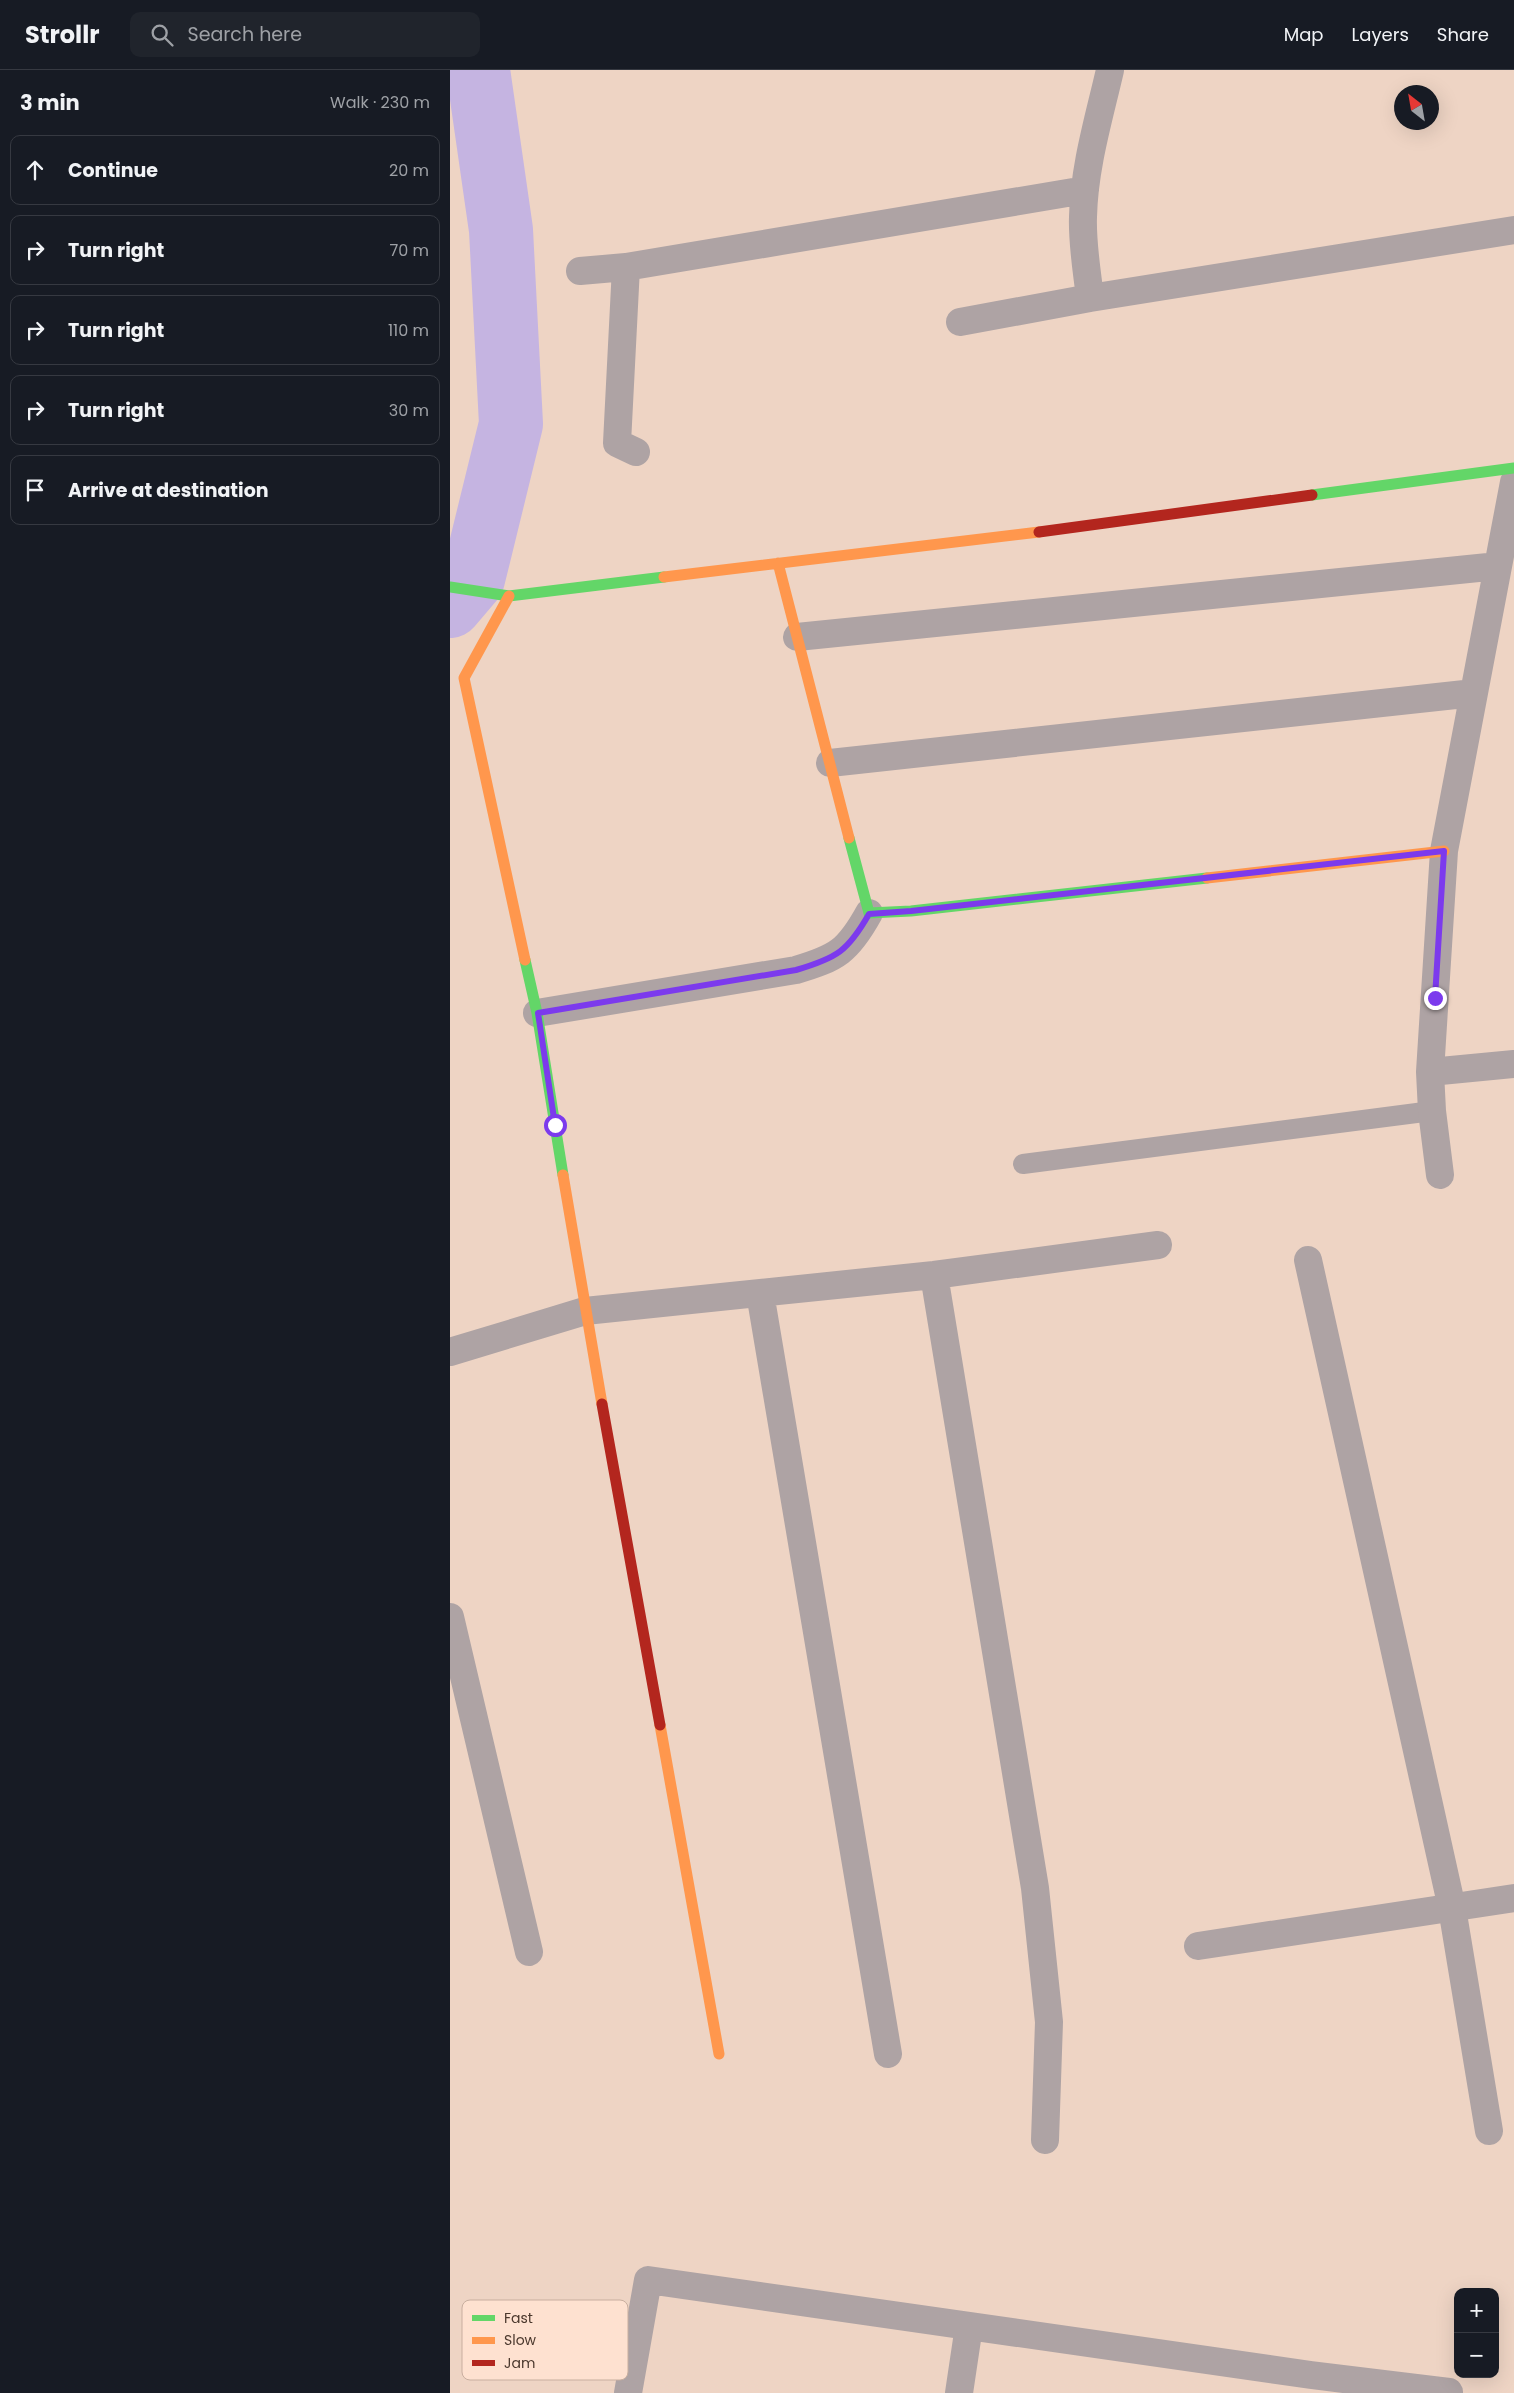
<!DOCTYPE html>
<html lang="en">
<head>
<meta charset="utf-8">
<style>
	body { margin:0; font-family:Poppins,sans-serif; background:#20242c; color:#f1f3f6 }
	.controls { position:absolute; right:15px; bottom:15px; display:grid; overflow:hidden; border-radius:10px; box-shadow:0 5px 20px #0002 }
	.controls button { width:45px; height:45px; display:grid; place-items:center; padding:0; border:0; border-bottom:1px solid #363941; background:#171b24; color:#f1f3f6; font:25px sans-serif }
	.compass { position:absolute; left:944px; top:15px; width:45px; height:45px; border-radius:50%; background:#171b24; box-shadow:0 5px 20px #0002; rotate:329deg }
	.stop { position:absolute; width:15px; height:15px; margin:-11px; border:4px solid #7c3aed; border-radius:50%; background:#fff }
	.stop.end { background:#7c3aed; border-color:#fff; box-shadow:0 1px 5px #0008 }
	.list { margin:0; padding:0; list-style:none }
	h2 { display:flex; justify-content:space-between; align-items:center; height:65px; margin:0; padding:0 20px; font-size:21px }
	h2 small { font-size:16px; font-weight:400; color:#9ea1a6 }
	.list li { display:grid; grid-template-columns:32px 1fr auto; gap:15px; align-items:center; box-sizing:border-box; height:70px; margin:0 10px 10px; padding:0 10px; border:1px solid #363941; border-radius:10px }
	.list b { display:block; font-size:19px; white-space:nowrap }
	.list em { font-size:16px; font-style:normal; color:#9ea1a6 }
	.icon { flex:none; width:28px; height:28px; fill:none; stroke:currentColor; stroke-width:2; stroke-linecap:round; stroke-linejoin:round }
	.map { position:relative; flex:none; width:1064px; height:2323px; overflow:hidden }
	header { display:flex; align-items:center; gap:30px; box-sizing:border-box; height:70px; padding:0 25px; background:#171b24; border-bottom:1px solid #363941 }
	header strong { font-size:24px }
	nav { display:flex; gap:28px; margin-inline-start:auto; font-size:18px }
	.search { width:350px; height:45px; background:#20242c; display:flex; align-items:center; gap:12px; box-sizing:border-box; padding:0 18px; border-radius:10px; color:#9ea1a6; font-size:19px }
	main { display:flex }
	aside { flex:1; background:#171b24 }
	.map>svg:first-child { display:block }
	.lines { fill:none; stroke-linecap:round; stroke-linejoin:round }
	.river { stroke:#c5b4e1; stroke-width:64 }
	.lane { stroke:#aea3a4; stroke-width:20 }
	.street { stroke:#aea3a4; stroke-width:28 }
	.fast { stroke:#63d668; stroke-width:11 }
	.slow { stroke:#ff974d; stroke-width:11 }
	.jam { stroke:#b3261e; stroke-width:11 }
	.route { stroke:#7c3aed; stroke-width:6 }
	.key { fill:#fee1d0; stroke:#c8ae9f; stroke-width:1 }
	.key-label { font-size:14px; fill:#4b382d }
</style>
</head>
<body>
<header>
<strong>Strollr</strong>
<div class="search"><svg class="icon" aria-label="search" viewBox="0 0 24 24"><circle cx="10" cy="10" r="6"/><path d="M15 15l6 6"/></svg>Search here</div>
<nav><a>Map</a><a>Layers</a><a>Share</a></nav>
</header>
<main>
<aside>
<h2>3 min<small>Walk · 230 m</small></h2>
<ul class="list">
<li><svg class="icon" aria-label="ahead" viewBox="0 0 24 24"><path d="M12 20V5M6 11l6-6 6 6"/></svg><div><b>Continue</b></div><em>20 m</em></li>
<li><svg class="icon" aria-label="right" viewBox="0 0 24 24"><path d="M7 20v-9h11M14 6l5 5-5 5"/></svg><div><b>Turn right</b></div><em>70 m</em></li>
<li><svg class="icon" aria-label="right" viewBox="0 0 24 24"><path d="M7 20v-9h11M14 6l5 5-5 5"/></svg><div><b>Turn right</b></div><em>110 m</em></li>
<li><svg class="icon" aria-label="right" viewBox="0 0 24 24"><path d="M7 20v-9h11M14 6l5 5-5 5"/></svg><div><b>Turn right</b></div><em>30 m</em></li>
<li><svg class="icon" aria-label="arrive" viewBox="0 0 24 24"><path d="M6 21V4h12l-3 4 3 4H6"/></svg><div><b>Arrive at destination</b></div></li>
</ul>
</aside>
<div class="map">
<svg width="1064" height="2323" viewBox="0 0 1064 2323">
	<rect width="100%" height="100%" fill="#eed4c4"/>
	<g class="lines">
		<!-- river -->
		<path class="river" d="M0,536L23,509L61,354L51,160L28,0"/>
		<!-- lane -->
		<path class="lane" d="M573,1094L982,1041"/>
		<!-- street -->
		<path class="street" d="M130,201L176,197
			M640,228C637,201 632,174 633,147C634,97 649,48 660,0
			M510,252L640,228L1064,160
			M186,382L167,373L176,197L635,120
			M347,567L1048,496
			M380,693L1024,623
			M87,943L346,900C387,888 398,881 419,843
			M980,1002L1064,994
			M990,1105L982,1041L980,1002L994,781L1064,412
			M858,1190L1002,1838L1039,2061
			M484,1205L585,1818L599,1952L595,2070
			M310,1223L438,1984
			M0,1282L135,1241L484,1205L708,1175
			M0,1547L79,1882
			M748,1876L1064,1828
			M178,2323L198,2210L861,2305L999,2322
			M509,2323L519,2256"/>
		<!-- fast -->
		<path class="fast" d="M862,425L1064,398
			M0,517L59,526L214,507
			M399,768L419,843L461,841L757,808
			M75,890L87,943L113,1105"/>
		<!-- slow -->
		<path class="slow" d="M328,493L399,768
			M214,507L589,462
			M59,526L14,608L75,890
			M757,808L994,781
			M113,1105L152,1334
			M210,1655L269,1984"/>
		<!-- jam -->
		<path class="jam" d="M589,462L862,425
			M152,1334L210,1655"/>
	</g>
	<g class="lines">
		<!-- route -->
		<path class="route" d="M105,1055L88,943L346,900C387,888 398,881 419,844L461,841L994,781L985,928"/>
	</g>
	<!-- legend -->
	<rect x="12" y="2230" width="166" height="80" rx="8" class="key"/>
	<rect x="22" y="2245" width="23" height="6" fill="#63d668"/>
	<rect x="22" y="2267" width="23" height="7" fill="#ff974d"/>
	<rect x="22" y="2290" width="23" height="6" fill="#b3261e"/>
	<g class="key-label">
		<text x="54" y="2253">Fast</text>
		<text x="54" y="2275">Slow</text>
		<text x="54" y="2298">Jam</text>
	</g>
</svg>
<div class="controls">
<button>+</button>
<button>−</button>
</div>
<svg class="compass" viewBox="-18 -18 36 36"><path d="M0-13l5 13h-10z" fill="#e53935"/><path d="M0 13l5-13h-10z" fill="#9ea1a6"/></svg>
<div class="stop" style="left:105px;top:1055px"></div>
<div class="stop end" style="left:985px;top:928px"></div>
</div>
</main>
</body>
</html>
